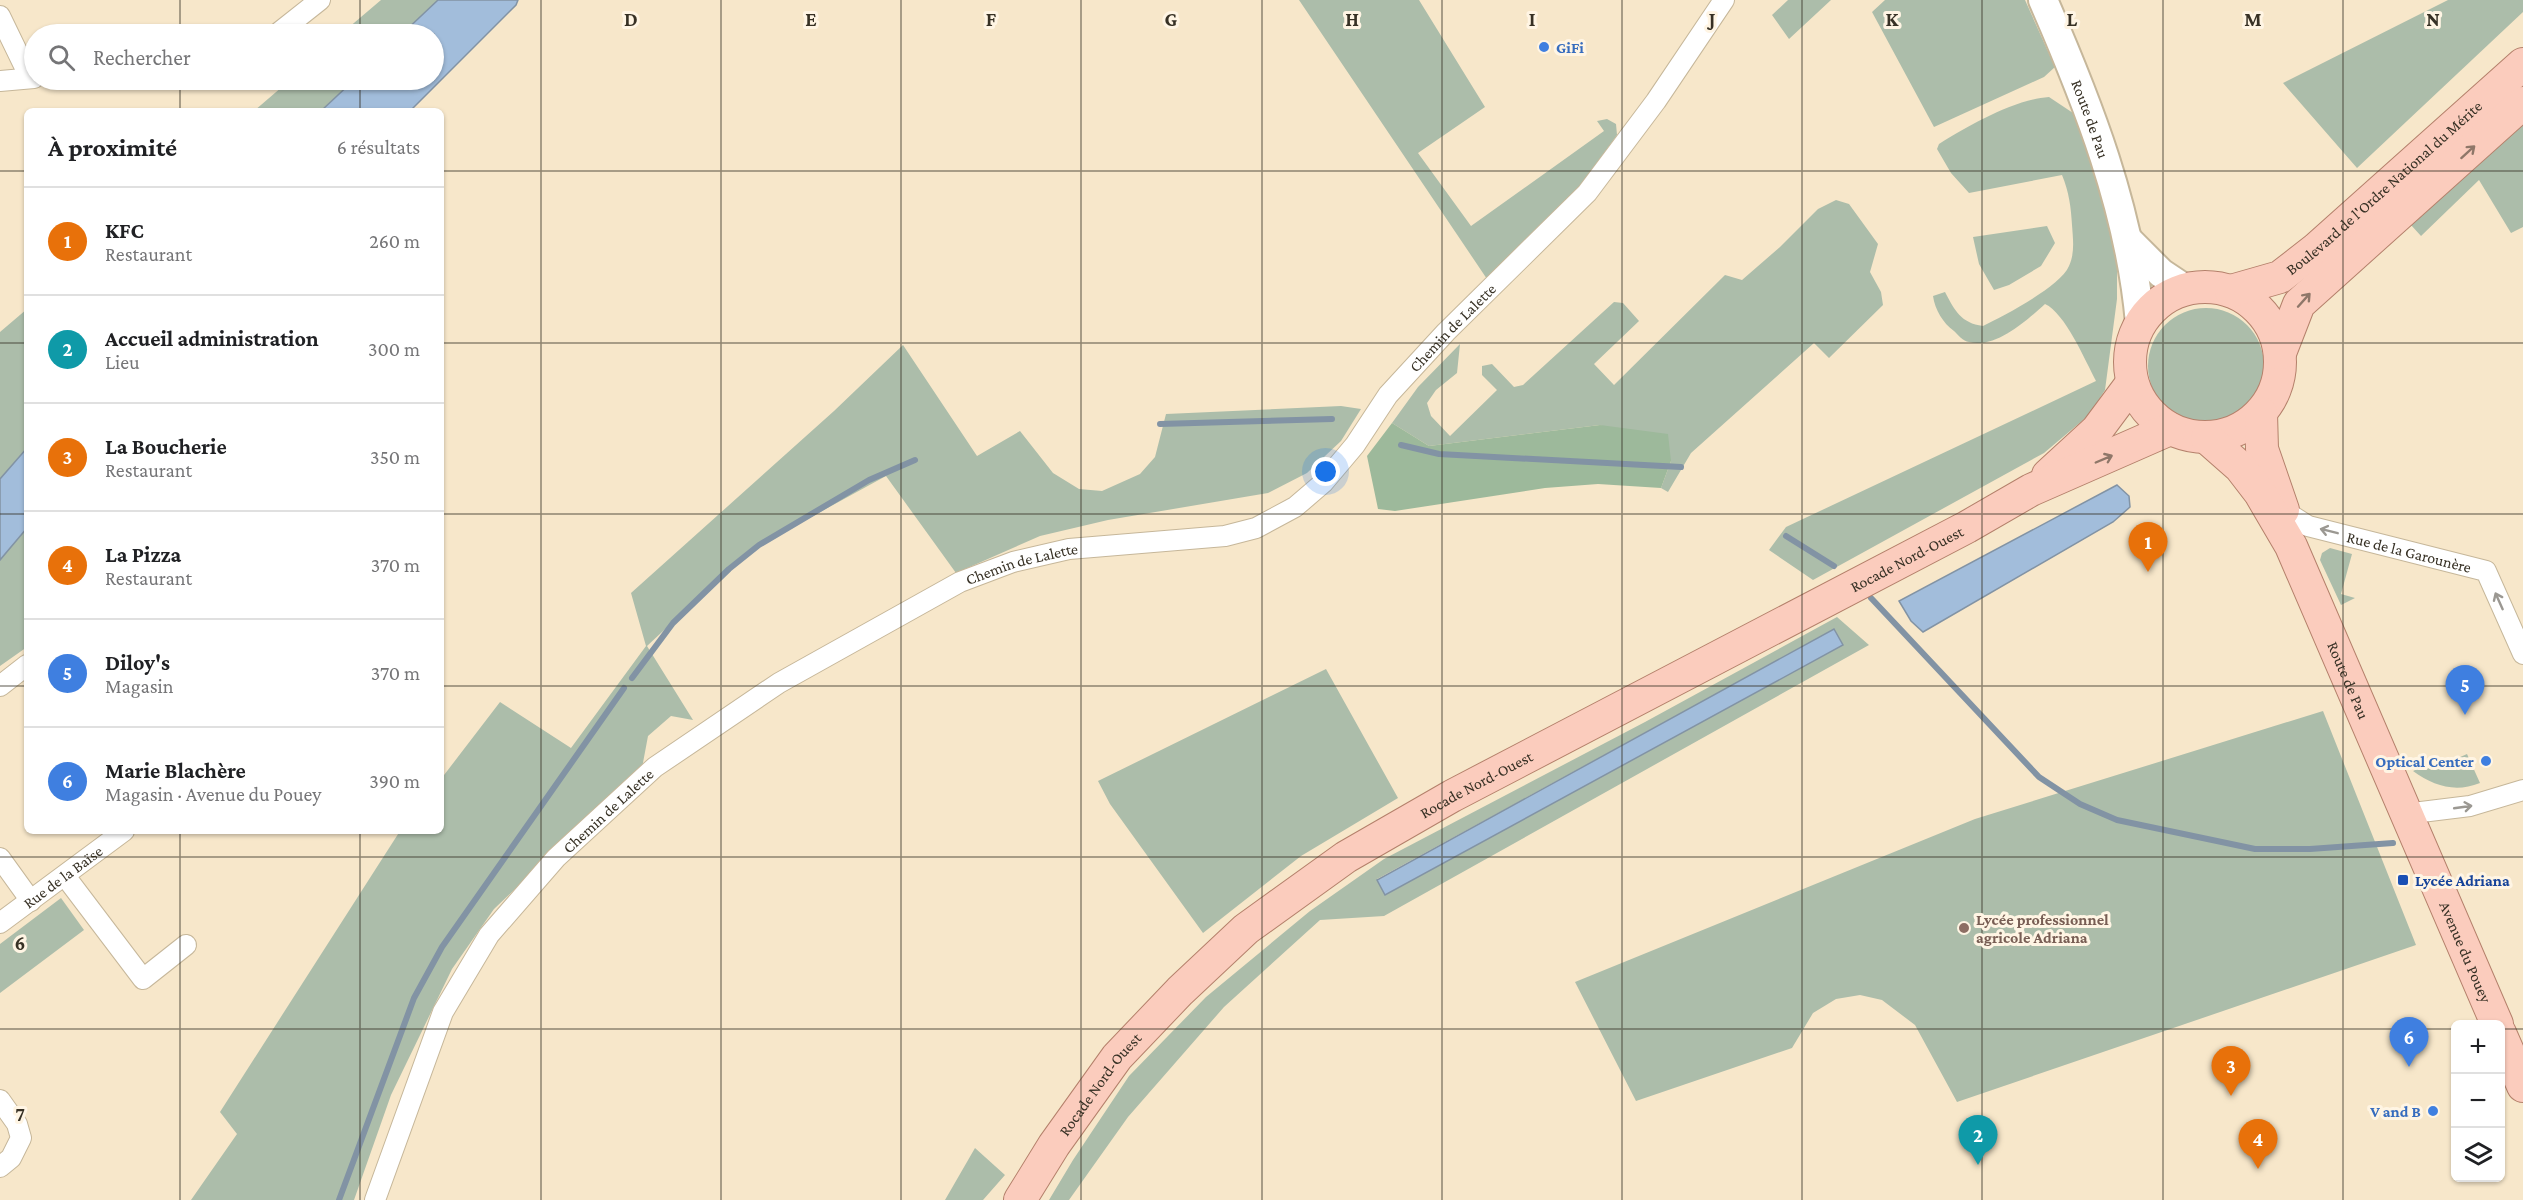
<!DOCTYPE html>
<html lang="fr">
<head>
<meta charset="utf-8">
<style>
	body { margin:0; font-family:"Crimson Pro",serif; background:#f2f2f2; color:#202124 }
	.controls { position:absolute; right:18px; bottom:18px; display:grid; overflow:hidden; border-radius:9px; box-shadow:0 2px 4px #0004 }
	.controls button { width:54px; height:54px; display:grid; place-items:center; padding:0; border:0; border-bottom:2px solid #e0e0e0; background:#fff; color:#202124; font:30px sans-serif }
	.you { position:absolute; left:1326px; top:472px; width:21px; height:21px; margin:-15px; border:4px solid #fff; border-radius:50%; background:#1a73e8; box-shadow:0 0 0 9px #1a73e833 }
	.badge { display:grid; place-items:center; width:39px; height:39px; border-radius:50%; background:#1a73e8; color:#fff; font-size:20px; font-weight:700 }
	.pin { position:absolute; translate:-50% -50px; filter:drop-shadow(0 2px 3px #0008) }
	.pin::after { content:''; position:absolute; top:32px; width:21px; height:18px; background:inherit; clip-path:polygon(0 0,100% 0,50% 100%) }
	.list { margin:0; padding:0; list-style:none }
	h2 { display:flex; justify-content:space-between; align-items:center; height:78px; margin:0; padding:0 24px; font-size:26px }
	h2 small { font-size:20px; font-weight:400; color:#757577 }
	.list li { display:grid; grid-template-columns:39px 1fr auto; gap:18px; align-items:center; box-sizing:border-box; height:108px; padding:0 24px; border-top:2px solid #e0e0e0 }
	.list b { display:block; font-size:22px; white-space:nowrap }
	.list p { margin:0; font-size:20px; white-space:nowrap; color:#757577 }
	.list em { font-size:20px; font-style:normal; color:#757577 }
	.icon { flex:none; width:33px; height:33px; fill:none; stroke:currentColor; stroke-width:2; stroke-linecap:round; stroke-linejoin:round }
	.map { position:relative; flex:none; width:2523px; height:1200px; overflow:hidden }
	.search { position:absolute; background:#fff; box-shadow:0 2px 4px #0004; left:24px; top:24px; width:420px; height:66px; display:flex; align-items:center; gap:15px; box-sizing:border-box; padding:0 21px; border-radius:33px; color:#757577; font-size:22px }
	.panel { position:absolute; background:#fff; box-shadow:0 2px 4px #0004; left:24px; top:108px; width:420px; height:726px; border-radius:9px }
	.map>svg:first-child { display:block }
	.green { fill:#acbdaa; fill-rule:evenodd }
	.forest { fill:#9db99b }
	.water { fill:#a2bddb; stroke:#8293a4; stroke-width:1.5 }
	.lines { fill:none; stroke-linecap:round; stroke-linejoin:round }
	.stream { stroke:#8293a4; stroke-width:6 }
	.street-casing { stroke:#c6b79a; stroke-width:22 }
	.secondary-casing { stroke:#c6b79a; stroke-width:32 }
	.primary-casing { stroke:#b4806b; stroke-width:34 }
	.street { stroke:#fff; stroke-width:20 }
	.secondary { stroke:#fff; stroke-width:28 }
	.primary { stroke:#fbccbd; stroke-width:32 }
	.oneway { stroke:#8f7769 }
	.oneway2 { stroke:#9b9892 }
	.grid { fill:none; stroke:#373125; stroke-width:1.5; stroke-opacity:0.55 }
	.shop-dot { fill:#3f7fe0; stroke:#fff5e4; stroke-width:2 }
	.transit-dot { fill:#1a4fb4; stroke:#fff5e4; stroke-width:2 }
	.education-dot { fill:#8d6e63; stroke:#fff5e4; stroke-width:2 }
	.labels { text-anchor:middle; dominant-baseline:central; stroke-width:6; stroke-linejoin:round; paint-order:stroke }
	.shop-label { font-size:16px; font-weight:bold; fill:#366cbe; stroke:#fff5e4; text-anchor:end }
	.street-label { font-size:16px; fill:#373125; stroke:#fff5e4 }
	.transit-label { font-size:16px; font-weight:bold; fill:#164399; stroke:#fff5e4; text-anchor:start }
	.education-label { font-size:16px; font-weight:bold; fill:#785e54; stroke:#fff5e4; text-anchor:start }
	.grid-label { font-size:20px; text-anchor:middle; font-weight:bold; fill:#373125; stroke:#fff5e4; stroke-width:6; stroke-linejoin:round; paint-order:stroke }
</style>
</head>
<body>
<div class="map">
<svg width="2523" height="1200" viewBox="0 0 2523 1200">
	<rect width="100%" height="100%" fill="#f7e7ca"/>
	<!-- green -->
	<path class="green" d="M381,0H438L402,34H341Z
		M1299,0H1419L1485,107L1418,153L1471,226L1604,131L1597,121L1607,119L1616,124L1617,135L1577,190L1487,279Z
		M1788,0H1831L1789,39L1772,15Z
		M1885,0H2025L2055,67L2044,77L1934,127L1872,12Z
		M2448,0H2523V12L2357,168L2283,83Z
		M290,80H354L321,111H254Z
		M2049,97L2073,113L2101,193L2117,256V299L2105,390L2089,415L2044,453L1813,580L1769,550L1786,527L2096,381C2085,360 2065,313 2045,304C2027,320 1996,349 1969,342C1963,341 1958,335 1954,331C1943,323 1935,310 1933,296L1945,292C1955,311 1961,323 1983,326C2003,316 2060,287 2069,266C2075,253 2073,239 2072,225C2071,207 2069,192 2062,175L1969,193L1951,173L1937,149L1939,144C1970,125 2013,100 2049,97Z
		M2523,123V227L2511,233L2479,180L2421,236L2411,225Z
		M1836,200L1849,204L1878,244L1870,272L1881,292L1883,305L1829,358L1814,343L1691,453L1668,492L1661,488L1671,461L1600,425L1429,446L1392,423L1418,387L1460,344L1457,373L1436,390L1427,403L1431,416L1450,436L1497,390L1482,375V366L1492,364L1514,387L1523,385L1614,302L1623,303L1639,321L1594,364L1614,385L1725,275L1742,280L1780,247L1818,209Z
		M2047,226L2055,243L2041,266L2009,285L1994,290L1979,264L1973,237Z
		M2148 366a58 58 0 1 1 116 0a58 58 0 1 1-116 0Z
		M27,309V448L0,479V332Z
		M903,345L977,456L1020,431L1053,473L1079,489L1102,491L1140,474L1155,457L1166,414L1341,406L1361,409L1341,441L1307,473L1268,493L1108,520L1040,536L956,573L886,476L749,551L647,646L693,720L671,716L648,736L642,768L494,909L452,969L391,1095L354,1200H191L237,1134L220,1112L400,831H441V779L500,702L571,748L646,646L631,593L834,411Z
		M27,528V647L0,666V560Z
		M2330,548L2352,554L2341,594L2355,598L2341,605L2320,560L2322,553Z
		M1837,617L1869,645L1384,916L1320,920L1224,1007L1128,1117L1069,1200H1049L1073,1160L1129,1076L1206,997L1310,911L1384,859L1645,722ZM1833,630L1842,645L1385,895L1377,879Z
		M1326,669L1398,798L1301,856L1203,933L1110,804L1098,781Z
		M2323,711L2416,945L1957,1102L1915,1025L1882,1000L1860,995L1836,999L1813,1013L1792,1048L1636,1101L1575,982L1975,819Z
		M2467,754L2480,783C2455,793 2434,786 2413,771L2428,764L2431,770Z
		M61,898L84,930L0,993V944Z
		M975,1148L1005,1175L983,1200H945Z"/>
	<!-- forest -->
	<path class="forest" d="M1392,423L1429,446L1600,425L1668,434L1671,461L1661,488L1598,484L1545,488L1395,511L1378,509L1367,456Z"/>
	<!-- water -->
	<path class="water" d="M438,0H518L516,5L410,111H321L354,80H434V34H402Z
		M27,448V528L0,560V479Z
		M2117,485L2129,496L2130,507L2113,522L1923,632L1911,621L1899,601Z
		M1834,629L1843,645L1385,895L1377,880Z"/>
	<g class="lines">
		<!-- stream -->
		<path class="stream" d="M1160,424L1332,419
			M1401,445L1439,454L1681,467
			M1786,536L1834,566
			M1871,598L2039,777L2080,804L2117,820L2255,849H2310L2393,843
			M632,678L673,623L729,569L759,545L869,480L915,460
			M339,1200L414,998L442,947L624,688"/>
		<defs>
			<g id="street">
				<path d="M0,16L30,78"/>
				<path d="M277,34L320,0"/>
				<path d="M0,81L34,78"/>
				<path id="s1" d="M2283,510L2308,526L2486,571L2523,654"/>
				<path d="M0,686L27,665"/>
				<path d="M2405,814L2470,806L2523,790"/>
				<path d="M0,858L31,901"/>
				<path d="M65,876L143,979L186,945"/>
				<path id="s2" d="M0,923L124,831"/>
				<path d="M0,1100L17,1124L21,1138L11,1158L0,1167"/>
				<path id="s3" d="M375,1200L443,1012L489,935L556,858L655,767L779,683L960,582L1013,562L1069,549L1225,536L1256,528L1295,507L1323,483L1355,445L1388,395L1446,332L1587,193L1656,101L1724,0"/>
			</g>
			<g id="secondary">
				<path id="s4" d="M2043,0C2088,103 2130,210 2140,323"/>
				<path d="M2129,241L2161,273L2185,289"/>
			</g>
			<g id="primary">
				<circle cx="2205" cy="362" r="75"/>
				<path id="s5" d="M2231,291L2280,277L2316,249L2523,64"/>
				<path d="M2280,353L2299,304L2523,103"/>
				<path d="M2261,413L2262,449L2283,510"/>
				<path id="s6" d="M2207,438L2240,467L2260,493L2291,546L2497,1024"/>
				<path d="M2048,475L2097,430L2132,383"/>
				<path d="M2500,1033L2523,1086"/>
				<path id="s7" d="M1020,1200L1054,1145L1117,1057L1180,991L1246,929L1346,857L1452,796L1967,527L2031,490L2170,429"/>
			</g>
		</defs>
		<!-- street casing -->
		<use href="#street" class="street-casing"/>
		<!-- secondary casing -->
		<use href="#secondary" class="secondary-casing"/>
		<!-- primary casing -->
		<use href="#primary" class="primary-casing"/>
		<!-- street -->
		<use href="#street" class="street"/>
		<!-- secondary -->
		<use href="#secondary" class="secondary"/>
		<!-- primary -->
		<use href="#primary" class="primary"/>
	</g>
	<!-- one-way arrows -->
	<defs><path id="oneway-shaft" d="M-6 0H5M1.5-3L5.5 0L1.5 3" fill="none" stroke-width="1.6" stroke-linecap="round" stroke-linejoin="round" transform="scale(1.5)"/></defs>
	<g class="oneway">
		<use href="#oneway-shaft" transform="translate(2468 152) rotate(-42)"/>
		<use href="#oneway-shaft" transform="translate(2304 300) rotate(-48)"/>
		<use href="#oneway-shaft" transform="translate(2104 459) rotate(-23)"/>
	</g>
	<g class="oneway2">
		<use href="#oneway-shaft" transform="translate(2329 531) rotate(-166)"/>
		<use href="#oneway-shaft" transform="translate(2499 601) rotate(-114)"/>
		<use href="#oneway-shaft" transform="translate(2463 807) rotate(-8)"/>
	</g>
	<!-- grid -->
	<path class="grid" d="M180,0V34M360,0V34M541,0V1200M721,0V1200M901,0V1200M1081,0V1200M1262,0V1200M1442,0V1200M1622,0V1200M1802,0V1200M1982,0V1200M2163,0V1200M2343,0V1200M180,80V111M360,80V111M0,171H27M441,171H2523M0,343H27M441,343H2523M0,514H27M441,514H2523M0,686H27M441,686H2523M180,831V1200M360,831V1200M0,857H2523M0,1029H2456M2500,1029H2523"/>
	<!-- markers -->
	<g class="shop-dot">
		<circle cx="1544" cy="47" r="6"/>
		<circle cx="2486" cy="761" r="6"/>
		<circle cx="2433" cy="1111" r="6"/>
	</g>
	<rect class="transit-dot" x="2397" y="874" width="12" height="12" rx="3"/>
	<circle class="education-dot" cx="1964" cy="928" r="6"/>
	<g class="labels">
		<!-- shop labels -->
		<g class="shop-label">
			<text x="1556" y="47" text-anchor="start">GiFi</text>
			<text x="2474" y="761">Optical Center</text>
			<text x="2421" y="1111">V and B</text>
		</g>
		<!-- street labels -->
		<g class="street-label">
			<text stroke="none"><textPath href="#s4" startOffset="128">Route de Pau</textPath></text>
			<text stroke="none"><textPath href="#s5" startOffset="188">Boulevard de l'Ordre National du Mérite</textPath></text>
			<text stroke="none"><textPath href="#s3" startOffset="1470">Chemin de Lalette</textPath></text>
			<text stroke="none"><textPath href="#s1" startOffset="134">Rue de la Garounère</textPath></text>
			<text stroke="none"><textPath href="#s7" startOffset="1113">Rocade Nord-Ouest</textPath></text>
			<text stroke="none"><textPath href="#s3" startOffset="948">Chemin de Lalette</textPath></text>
			<text stroke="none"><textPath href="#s6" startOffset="284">Route de Pau</textPath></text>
			<text stroke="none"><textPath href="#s7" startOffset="627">Rocade Nord-Ouest</textPath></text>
			<text stroke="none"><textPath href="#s3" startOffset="462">Chemin de Lalette</textPath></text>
			<text stroke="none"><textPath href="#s2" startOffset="78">Rue de la Baïse</textPath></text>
			<text stroke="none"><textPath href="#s6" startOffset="580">Avenue du Pouey</textPath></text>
			<text stroke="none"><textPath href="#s7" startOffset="141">Rocade Nord-Ouest</textPath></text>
		</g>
		<!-- transit labels -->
		<g class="transit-label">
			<text x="2415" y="880">Lycée Adriana</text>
		</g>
		<!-- education labels -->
		<g class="education-label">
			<text x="1976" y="919">Lycée professionnel<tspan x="1976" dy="18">agricole Adriana</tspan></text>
		</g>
	</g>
	<g class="grid-label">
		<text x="631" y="26">D</text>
		<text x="811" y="26">E</text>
		<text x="991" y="26">F</text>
		<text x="1171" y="26">G</text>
		<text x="1352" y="26">H</text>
		<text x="1532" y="26">I</text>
		<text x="1712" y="26">J</text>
		<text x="1892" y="26">K</text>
		<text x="2072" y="26">L</text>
		<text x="2253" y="26">M</text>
		<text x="2433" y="26">N</text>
		<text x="20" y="950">6</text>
		<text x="20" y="1121">7</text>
	</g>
</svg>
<div class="controls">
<button>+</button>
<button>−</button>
<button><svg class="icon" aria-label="layers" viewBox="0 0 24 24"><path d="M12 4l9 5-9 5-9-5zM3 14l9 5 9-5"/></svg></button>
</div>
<div class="you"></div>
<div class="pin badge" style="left:2148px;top:572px;background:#e8710a">1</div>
<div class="pin badge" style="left:1978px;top:1165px;background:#0f9aa8">2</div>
<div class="pin badge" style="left:2231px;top:1096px;background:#e8710a">3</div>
<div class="pin badge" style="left:2258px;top:1169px;background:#e8710a">4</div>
<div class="pin badge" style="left:2465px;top:715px;background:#3f7fe0">5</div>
<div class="pin badge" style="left:2409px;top:1067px;background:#3f7fe0">6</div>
<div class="search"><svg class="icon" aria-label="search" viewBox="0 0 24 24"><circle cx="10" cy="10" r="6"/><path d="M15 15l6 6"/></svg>Rechercher</div>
<section class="panel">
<h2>À proximité<small>6 résultats</small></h2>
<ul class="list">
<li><span class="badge" style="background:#e8710a">1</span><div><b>KFC</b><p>Restaurant</p></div><em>260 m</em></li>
<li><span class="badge" style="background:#0f9aa8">2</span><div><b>Accueil administration</b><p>Lieu</p></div><em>300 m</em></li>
<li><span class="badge" style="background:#e8710a">3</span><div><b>La Boucherie</b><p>Restaurant</p></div><em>350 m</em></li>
<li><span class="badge" style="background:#e8710a">4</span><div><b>La Pizza</b><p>Restaurant</p></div><em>370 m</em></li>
<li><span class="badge" style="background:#3f7fe0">5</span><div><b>Diloy's</b><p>Magasin</p></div><em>370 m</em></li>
<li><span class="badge" style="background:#3f7fe0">6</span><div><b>Marie Blachère</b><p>Magasin · Avenue du Pouey</p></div><em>390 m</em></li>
</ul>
</section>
</div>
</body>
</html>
